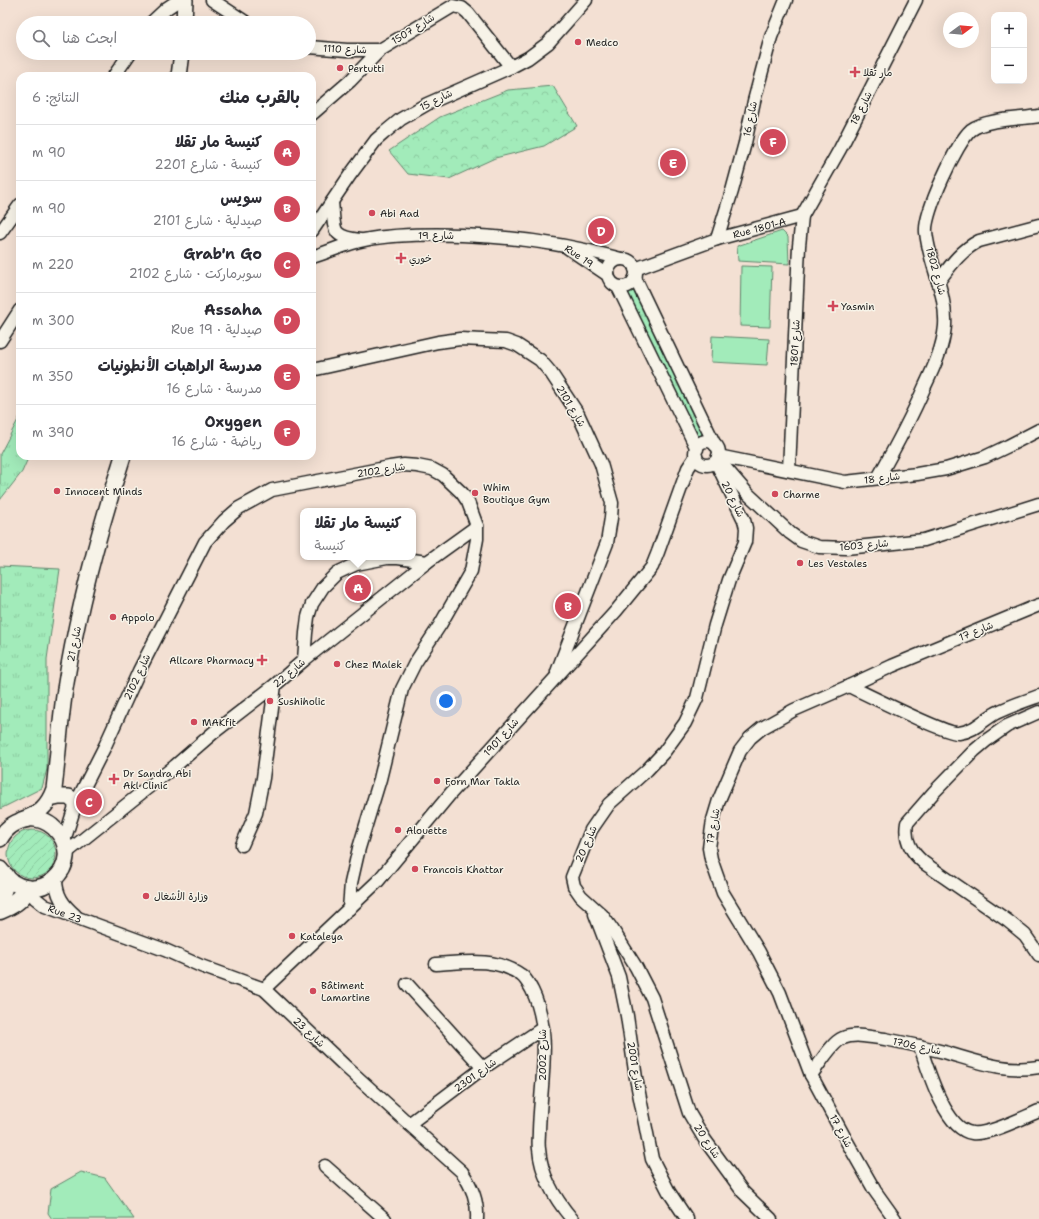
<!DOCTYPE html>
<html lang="ar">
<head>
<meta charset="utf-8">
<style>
	body { margin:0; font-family:"Shantell Sans","Playpen Sans Arabic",sans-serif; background:#f7f7f7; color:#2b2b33; direction:rtl }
	.controls { position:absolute; right:12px; top:12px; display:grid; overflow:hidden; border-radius:8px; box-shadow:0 4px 16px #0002 }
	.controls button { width:36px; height:36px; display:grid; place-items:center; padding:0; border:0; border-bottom:1px solid #e1e1e2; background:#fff; color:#2b2b33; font:20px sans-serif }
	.compass { position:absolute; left:943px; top:12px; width:36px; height:36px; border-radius:50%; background:#fff; box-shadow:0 4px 16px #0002; rotate:74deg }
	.you { position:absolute; left:446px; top:701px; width:14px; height:14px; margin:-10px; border:3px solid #fff; border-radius:50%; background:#1a73e8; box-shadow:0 0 0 6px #1a73e833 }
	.badge { display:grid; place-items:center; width:26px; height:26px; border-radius:50%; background:#d1495b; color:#fff; font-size:13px; font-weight:700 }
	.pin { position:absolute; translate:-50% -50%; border:2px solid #fff; box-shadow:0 1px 4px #0006 }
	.popup { position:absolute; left:300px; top:508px; width:116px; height:52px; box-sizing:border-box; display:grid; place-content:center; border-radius:8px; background:#fff; filter:drop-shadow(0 1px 3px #0005); font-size:13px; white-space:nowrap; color:#7c7c81 }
	.popup b { font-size:15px; color:#2b2b33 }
	.popup::after { content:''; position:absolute; left:50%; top:100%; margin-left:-8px; border:8px solid transparent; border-top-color:#fff }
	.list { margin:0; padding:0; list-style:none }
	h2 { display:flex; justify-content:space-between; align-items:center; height:52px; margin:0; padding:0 16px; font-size:17px }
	h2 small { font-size:13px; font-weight:400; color:#7c7c81 }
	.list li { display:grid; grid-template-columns:26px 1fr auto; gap:12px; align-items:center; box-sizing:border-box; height:56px; padding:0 16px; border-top:1px solid #e1e1e2 }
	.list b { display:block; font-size:15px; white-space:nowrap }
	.list p { margin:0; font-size:13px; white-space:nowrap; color:#7c7c81 }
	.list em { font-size:13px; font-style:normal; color:#7c7c81 }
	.icon { flex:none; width:22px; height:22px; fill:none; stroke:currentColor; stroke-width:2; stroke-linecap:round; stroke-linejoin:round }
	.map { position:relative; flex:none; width:1039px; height:1219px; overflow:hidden; direction:ltr }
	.search { position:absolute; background:#fff; box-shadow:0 4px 16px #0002; left:16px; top:16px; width:300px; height:44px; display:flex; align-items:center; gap:10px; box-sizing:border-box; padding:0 14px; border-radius:22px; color:#7c7c81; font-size:15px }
	.panel { position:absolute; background:#fff; box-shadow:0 4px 16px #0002; left:16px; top:72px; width:300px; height:388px; border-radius:12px; direction:rtl }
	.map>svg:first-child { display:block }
	.grass { fill:url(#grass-tufts); stroke:#5f846b }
	.forest { fill:url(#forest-crowns); stroke:#5f846b }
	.garden { fill:url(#garden-furrows); stroke:#5f846b }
	.pitch { fill:#a2ebba; stroke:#5f846b }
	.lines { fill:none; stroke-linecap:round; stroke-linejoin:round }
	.minor-casing { stroke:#1c1c1c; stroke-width:15 }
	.major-casing { stroke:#1c1c1c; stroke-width:18 }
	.highway-casing { stroke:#1c1c1c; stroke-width:21 }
	.minor { stroke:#f7f3e8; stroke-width:12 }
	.major { stroke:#f7f3e8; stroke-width:15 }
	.highway { stroke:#f7f3e8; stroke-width:18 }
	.poi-dot { fill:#d1495b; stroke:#f7f3e8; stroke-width:1.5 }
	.labels { text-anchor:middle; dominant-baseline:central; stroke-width:3; stroke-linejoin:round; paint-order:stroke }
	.street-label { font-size:10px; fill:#1c1c1c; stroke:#f7f3e8 }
	.poi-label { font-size:10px; fill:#1c1c1c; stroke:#f7f3e8; text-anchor:start }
</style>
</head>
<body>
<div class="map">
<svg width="1039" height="1219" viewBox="0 0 1039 1219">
	<defs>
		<pattern id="grass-tufts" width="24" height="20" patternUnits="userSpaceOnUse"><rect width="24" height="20" fill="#a2ebba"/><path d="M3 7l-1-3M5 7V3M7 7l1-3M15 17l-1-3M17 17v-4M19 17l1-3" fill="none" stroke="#8bc99f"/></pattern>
		<pattern id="forest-crowns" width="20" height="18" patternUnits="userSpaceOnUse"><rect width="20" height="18" fill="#a2ebba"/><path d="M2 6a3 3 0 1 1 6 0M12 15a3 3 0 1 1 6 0" fill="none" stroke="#8bc99f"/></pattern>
		<pattern id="garden-furrows" width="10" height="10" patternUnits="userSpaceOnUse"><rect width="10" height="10" fill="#a2ebba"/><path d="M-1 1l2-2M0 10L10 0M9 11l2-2" fill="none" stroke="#8bc99f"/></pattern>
	</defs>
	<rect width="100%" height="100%" fill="#f3e0d3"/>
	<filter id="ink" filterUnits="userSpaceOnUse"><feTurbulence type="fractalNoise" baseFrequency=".025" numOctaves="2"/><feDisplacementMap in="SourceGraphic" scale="8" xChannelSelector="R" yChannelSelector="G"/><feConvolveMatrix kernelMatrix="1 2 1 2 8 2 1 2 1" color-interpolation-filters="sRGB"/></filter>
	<g filter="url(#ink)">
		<!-- grass -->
		<path class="grass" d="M634,291L704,433L698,437L628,293Z
			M20,416V456H29L22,472L0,500V454Z
			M0,566L60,569L47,659V769L42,788L0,809Z"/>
		<!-- forest -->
		<path class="forest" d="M553,86L577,126L544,146L495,158L449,179L408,174L389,151L440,117L508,90Z"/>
		<!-- garden -->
		<path class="garden" d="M8 854a24 24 0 1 1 48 0a24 24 0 1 1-48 0Z"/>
		<!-- pitch -->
		<path class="pitch" d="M782,231L788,237L789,264L738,261L737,246Z
			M741,266L772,267L770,327L740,326Z
			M712,336L769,339L767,365L711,362Z
			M81,1172L105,1178L134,1219H52L48,1213L51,1189Z"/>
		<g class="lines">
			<defs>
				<g id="minor">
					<path d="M212,0L247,23"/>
					<path d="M151,23L167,8L179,0"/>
					<path d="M309,47L347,50H380"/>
					<path d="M114,76L130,53"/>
					<path d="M312,114L350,81L380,50L453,6L462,8L468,13L511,67"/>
					<path d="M332,202C335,228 329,237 360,240"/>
					<path d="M312,231L350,175L376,140L384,133L401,119L427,104L511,67L528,58L548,43L586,0"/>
					<path d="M0,233L20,205"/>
					<path d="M717,239L732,191L745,143L754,101L771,37L786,0"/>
					<path d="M568,248L608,275"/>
					<path d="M312,257C329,252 347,243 364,240C396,234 429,234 462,235C517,237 568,244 621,259"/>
					<circle cx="622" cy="273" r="14"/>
					<path id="s1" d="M635,269L717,239L802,216"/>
					<path d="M635,278L715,445"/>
					<path d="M938,282C950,266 961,250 979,241L1039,225"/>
					<path d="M618,287L697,449"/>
					<path d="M0,341L20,310"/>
					<path d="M312,370L438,342L460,339L506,341L517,345L540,360L551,373L578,414L585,429L601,464L612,503L611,518L607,543L557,672"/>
					<circle cx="707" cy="453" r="12"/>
					<path d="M718,456L845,482L917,474L946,469L985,457L1008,446L1039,430"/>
					<path d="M716,462L744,520L746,528L745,542L729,580L715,625L697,698L685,723L664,752L647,770L609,804L591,830L572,877L574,886L581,896L602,915L612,929L636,967L652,998L689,1113L705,1140L743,1192L771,1219"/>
					<path d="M721,463L747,493L790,533L801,541L819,547L846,548L924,540L1039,504"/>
					<path d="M789,470L799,246L802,216L840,149L916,0"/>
					<path d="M878,478C895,448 911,418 925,386C934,367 943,348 945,326C947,293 929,264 926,232C924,213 957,142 971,130C985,119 1021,119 1039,116"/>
					<path d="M304,660L306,633L308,617L312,604L323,587L337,573L356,564L387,558H398L427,562"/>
					<path d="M849,686C866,694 947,735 959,733C975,731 983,720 996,713C1010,706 1025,701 1039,696"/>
					<path d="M1039,712L1007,726L987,740L974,751L934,792L907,823C904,840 911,852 924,863L1008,921L1025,935L1039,955"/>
					<path d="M64,841L76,803L105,746L139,671L205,542L224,521L239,508L272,490L390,467L404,465L417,466L432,469L443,475L462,493L468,502L477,526V539L471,571L440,625L415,663L402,689L380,779L359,848L351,883L349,909"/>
					<path d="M242,845L256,813L263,778L275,685"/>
					<path d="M66,853L175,766L213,733L275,685L304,660L427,562L477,526"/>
					<path d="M56,879C56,895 63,905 75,915"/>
					<path id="s2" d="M29,889L35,898L45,906L165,950L201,966L264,989L346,1067L462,1172C472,1187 478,1201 477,1219"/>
					<path d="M595,914L619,977L627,1016L636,1078L652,1159L669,1192L687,1219"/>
					<path d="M436,964C465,962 496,957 521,975C526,978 529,985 532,990C553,1032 540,1086 539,1131C539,1137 538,1143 539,1149C541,1176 555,1199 572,1219"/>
					<path d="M407,984L483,1068"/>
					<path d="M264,989L378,881L451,793L616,611L652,567L658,552L688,468L696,456"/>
					<path d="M920,1046C927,1067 945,1130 972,1133C989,1135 1022,1118 1039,1111"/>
					<path d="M811,1075C819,1065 832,1042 843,1038C855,1033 871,1037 885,1039C905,1043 924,1047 944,1052C976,1061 1005,1073 1039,1067"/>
					<path d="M409,1124L483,1068L543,1028"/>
					<path d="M325,1166L385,1219"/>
					<path d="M895,1219L875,1191L846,1140L811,1075L780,993L759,952L723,893L711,859L709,848L713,820L719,800L740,751L750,738L762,728L794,710L849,686L892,666L1039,605"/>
				</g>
				<path id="major" d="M184,23L185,0
					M179,76L182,53
					M50,799L59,797H69L76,803
					M21,820C39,814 48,806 54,789C58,756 60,722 65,689C77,612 99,531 123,456
					M0,839C6,827 16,821 29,819C38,818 48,822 54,828C92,864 32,917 0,869"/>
				<path id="highway" d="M0,896L4,886L5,876
					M0,910C12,905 21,900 27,889"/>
			</defs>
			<!-- minor casing -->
			<use href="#minor" class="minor-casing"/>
			<!-- major casing -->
			<use href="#major" class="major-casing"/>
			<!-- highway casing -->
			<use href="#highway" class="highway-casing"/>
			<!-- minor -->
			<use href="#minor" class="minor"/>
			<!-- major -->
			<use href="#major" class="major"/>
			<!-- highway -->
			<use href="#highway" class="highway"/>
		</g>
	</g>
	<!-- markers -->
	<g class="poi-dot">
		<circle cx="578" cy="42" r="4"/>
		<circle cx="340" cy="68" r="4"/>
		<path d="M853 66h4v4h4v4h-4v4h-4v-4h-4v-4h4z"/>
		<circle cx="372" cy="213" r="4"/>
		<path d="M399 252h4v4h4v4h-4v4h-4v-4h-4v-4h4z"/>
		<path d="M831 300h4v4h4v4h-4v4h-4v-4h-4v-4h4z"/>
		<circle cx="57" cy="491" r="4"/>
		<circle cx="475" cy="493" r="4"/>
		<circle cx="775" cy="494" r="4"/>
		<circle cx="800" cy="563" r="4"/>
		<circle cx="113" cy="617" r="4"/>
		<path d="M260 654h4v4h4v4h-4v4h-4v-4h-4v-4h4z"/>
		<circle cx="337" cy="664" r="4"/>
		<circle cx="270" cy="701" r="4"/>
		<circle cx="194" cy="722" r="4"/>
		<path d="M112 773h4v4h4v4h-4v4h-4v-4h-4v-4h4z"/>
		<circle cx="437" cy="781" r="4"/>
		<circle cx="398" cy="830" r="4"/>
		<circle cx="415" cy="869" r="4"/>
		<circle cx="146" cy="896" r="4"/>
		<circle cx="292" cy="936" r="4"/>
		<circle cx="313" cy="991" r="4"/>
	</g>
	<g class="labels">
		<!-- street labels -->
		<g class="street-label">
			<text transform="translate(413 29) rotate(-32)">شارع 1507</text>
			<text transform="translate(345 49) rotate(2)">شارع 1110</text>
			<text transform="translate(436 100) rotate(-27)">شارع 15</text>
			<text transform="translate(861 108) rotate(-63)">شارع 18</text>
			<text transform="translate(750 119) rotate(-78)">شارع 16</text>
			<text stroke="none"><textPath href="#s1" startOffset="131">Rue 1801-A</textPath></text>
			<text x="436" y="235">شارع 19</text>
			<text transform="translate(579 256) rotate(34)">Rue 19</text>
			<text transform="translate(936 271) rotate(74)">شارع 1802</text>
			<text transform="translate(795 343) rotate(-87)">شارع 1801</text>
			<text transform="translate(571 406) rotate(59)">شارع 2101</text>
			<text transform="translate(381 470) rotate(-9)">شارع 2102</text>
			<text transform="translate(882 478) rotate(-7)">شارع 18</text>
			<text transform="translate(733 499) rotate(64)">شارع 20</text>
			<text transform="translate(864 545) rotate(-5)">شارع 1603</text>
			<text transform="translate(976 631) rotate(-22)">شارع 17</text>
			<text transform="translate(74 644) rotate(-78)">شارع 21</text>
			<text transform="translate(289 673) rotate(-40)">شارع 22</text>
			<text transform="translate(137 677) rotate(-65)">شارع 2102</text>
			<text transform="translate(501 737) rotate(-48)">شارع 1901</text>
			<text transform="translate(713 826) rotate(-79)">شارع 17</text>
			<text transform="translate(586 844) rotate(-66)">شارع 20</text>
			<text stroke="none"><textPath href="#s2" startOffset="45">Rue 23</textPath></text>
			<text transform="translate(309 1032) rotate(43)">شارع 23</text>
			<text transform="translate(917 1046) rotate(12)">شارع 1706</text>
			<text transform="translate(542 1055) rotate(-90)">شارع 2002</text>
			<text transform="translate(635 1066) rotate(80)">شارع 2001</text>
			<text transform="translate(475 1075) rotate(-36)">شارع 2301</text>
			<text transform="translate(841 1131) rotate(62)">شارع 17</text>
			<text transform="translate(707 1141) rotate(57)">شارع 20</text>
		</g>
		<!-- poi labels -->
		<g class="poi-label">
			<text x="586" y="42">Medco</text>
			<text x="348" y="68">Pertutti</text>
			<text x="863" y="72">مار تقلا</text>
			<text x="380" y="213">Abi Aad</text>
			<text x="409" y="258">خوري</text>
			<text x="841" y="306">Yasmin</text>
			<text x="483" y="487">Whim<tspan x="483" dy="12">Boutique Gym</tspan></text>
			<text x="65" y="491">Innocent Minds</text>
			<text x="783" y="494">Charme</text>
			<text x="808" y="563">Les Vestales</text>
			<text x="121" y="617">Appolo</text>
			<text x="254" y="660" text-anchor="end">Allcare Pharmacy</text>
			<text x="345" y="664">Chez Malek</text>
			<text x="278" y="701">Sushiholic</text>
			<text x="202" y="722">MAKfit</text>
			<text x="123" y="773">Dr Sandra Abi<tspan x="123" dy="12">Akl Clinic</tspan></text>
			<text x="445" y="781">Forn Mar Takla</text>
			<text x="406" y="830">Alouette</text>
			<text x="423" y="869">Francois Khattar</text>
			<text x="154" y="896">وزارة الأشغال</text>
			<text x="300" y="936">Kataleya</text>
			<text x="321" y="985">Bâtiment<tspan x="321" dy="12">Lamartine</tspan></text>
		</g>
	</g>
</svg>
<div class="controls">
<button>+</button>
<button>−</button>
</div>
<svg class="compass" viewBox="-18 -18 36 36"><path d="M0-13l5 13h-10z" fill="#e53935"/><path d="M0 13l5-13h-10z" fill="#7c7c81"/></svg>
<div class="you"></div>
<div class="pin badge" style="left:358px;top:588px">A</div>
<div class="popup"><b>كنيسة مار تقلا</b>كنيسة</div>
<div class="pin badge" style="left:568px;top:606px">B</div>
<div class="pin badge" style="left:89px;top:802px">C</div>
<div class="pin badge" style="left:601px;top:231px">D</div>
<div class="pin badge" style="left:673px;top:163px">E</div>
<div class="pin badge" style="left:773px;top:142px">F</div>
<div class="search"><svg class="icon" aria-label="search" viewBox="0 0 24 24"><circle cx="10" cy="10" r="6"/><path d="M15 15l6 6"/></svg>ابحث هنا</div>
<section class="panel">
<h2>بالقرب منك<small>النتائج: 6</small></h2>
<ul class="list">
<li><span class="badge">A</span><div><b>كنيسة مار تقلا</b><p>كنيسة · شارع 2201</p></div><em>90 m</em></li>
<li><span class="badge">B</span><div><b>سويس</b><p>صيدلية · شارع 2101</p></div><em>90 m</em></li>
<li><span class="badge">C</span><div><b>Grab'n Go</b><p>سوبرماركت · شارع 2102</p></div><em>220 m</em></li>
<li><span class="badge">D</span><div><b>Assaha</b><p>صيدلية · Rue 19</p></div><em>300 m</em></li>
<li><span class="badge">E</span><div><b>مدرسة الراهبات الأنطونيات</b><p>مدرسة · شارع 16</p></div><em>350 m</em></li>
<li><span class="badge">F</span><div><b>Oxygen</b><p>رياضة · شارع 16</p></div><em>390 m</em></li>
</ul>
</section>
</div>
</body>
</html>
